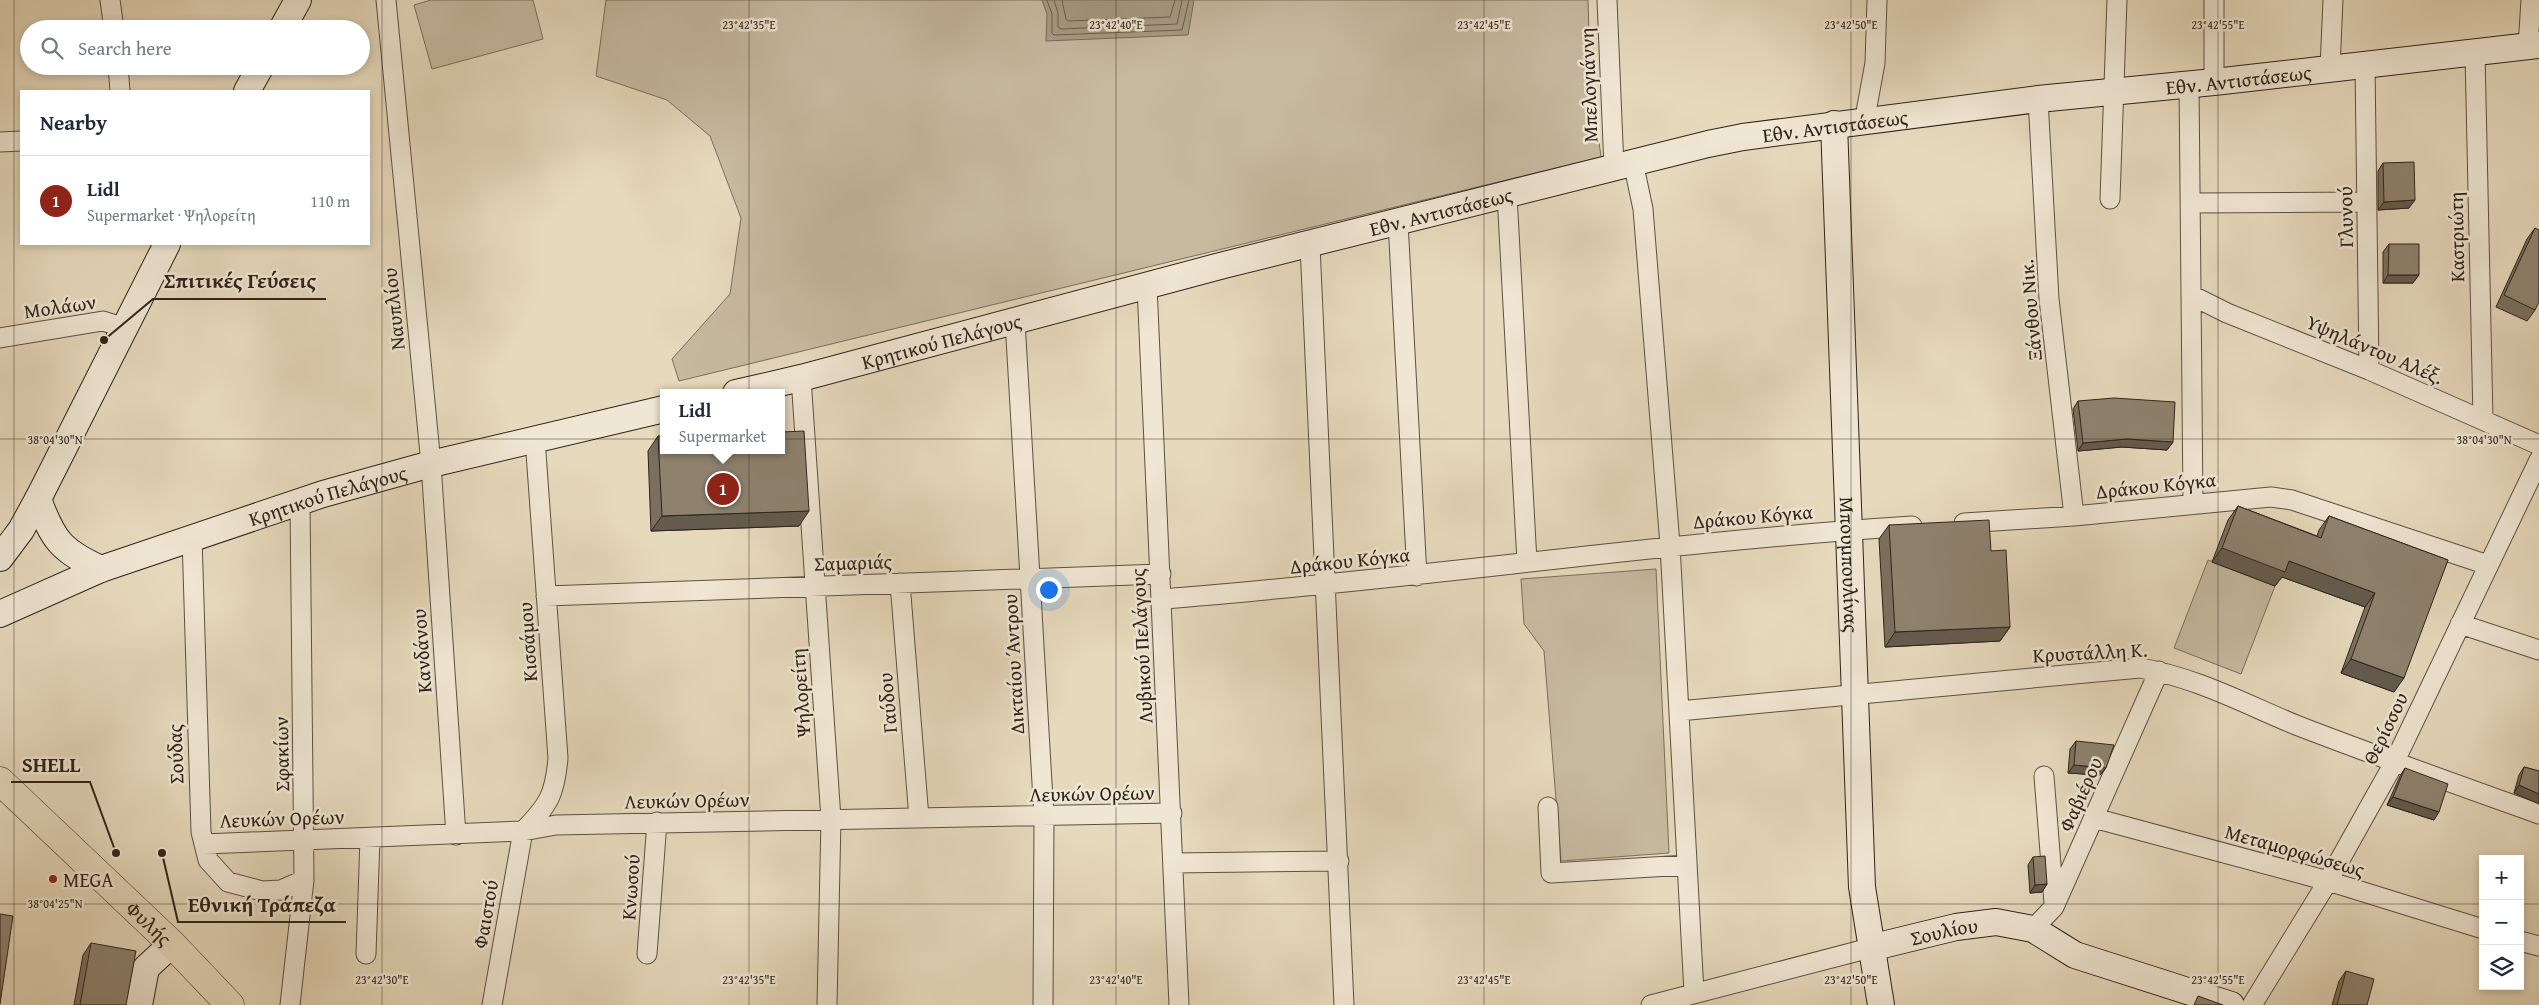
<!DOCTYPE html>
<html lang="en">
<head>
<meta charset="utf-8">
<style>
	body { margin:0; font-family:"Gentium Book Plus",serif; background:#f2f2f3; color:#1f2937 }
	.controls { position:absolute; right:15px; bottom:15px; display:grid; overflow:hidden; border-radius:0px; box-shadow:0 2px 8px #0003 }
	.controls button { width:45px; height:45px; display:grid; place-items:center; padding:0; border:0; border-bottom:1px solid #e0e1e3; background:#fff; color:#1f2937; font:25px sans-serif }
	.you { position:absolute; left:1048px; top:589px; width:18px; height:18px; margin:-12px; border:4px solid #fff; border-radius:50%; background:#1a73e8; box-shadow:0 0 0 8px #1a73e833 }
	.badge { display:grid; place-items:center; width:32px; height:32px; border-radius:50%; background:#8f2418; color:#fff; font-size:16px; font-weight:700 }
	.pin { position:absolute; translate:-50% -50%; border:2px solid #fff; box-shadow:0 1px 5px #0006 }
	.popup { position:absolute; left:660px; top:389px; width:125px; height:65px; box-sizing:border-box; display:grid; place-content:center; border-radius:0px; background:#fff; filter:drop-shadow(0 1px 4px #0005); font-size:16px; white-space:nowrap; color:#747a83 }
	.popup b { font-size:19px; color:#1f2937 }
	.popup::after { content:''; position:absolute; left:50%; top:100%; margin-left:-10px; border:10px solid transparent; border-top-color:#fff }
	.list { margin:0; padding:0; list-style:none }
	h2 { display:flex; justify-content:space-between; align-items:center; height:65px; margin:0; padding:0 20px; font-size:21px }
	h2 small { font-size:16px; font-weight:400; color:#747a83 }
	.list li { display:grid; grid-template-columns:32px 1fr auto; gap:15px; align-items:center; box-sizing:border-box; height:90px; padding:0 20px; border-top:1px solid #e0e1e3 }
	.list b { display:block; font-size:19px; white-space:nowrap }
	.list p { margin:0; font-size:16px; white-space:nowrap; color:#747a83 }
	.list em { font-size:16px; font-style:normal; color:#747a83 }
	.icon { flex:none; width:28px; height:28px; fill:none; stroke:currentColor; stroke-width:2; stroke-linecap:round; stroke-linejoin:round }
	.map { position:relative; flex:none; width:2539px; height:1005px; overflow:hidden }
	.search { position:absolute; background:#fff; box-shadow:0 2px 8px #0003; left:20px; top:20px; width:350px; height:55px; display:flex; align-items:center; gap:12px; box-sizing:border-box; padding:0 18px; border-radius:28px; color:#747a83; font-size:19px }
	.panel { position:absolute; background:#fff; box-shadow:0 2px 8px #0003; left:20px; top:90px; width:350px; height:155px; border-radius:0px }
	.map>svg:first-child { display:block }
	.green { fill:#c7baa1; stroke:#7a6e5e }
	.water { fill:#a79b85; stroke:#776b5b }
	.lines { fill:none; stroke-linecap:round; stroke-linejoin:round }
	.shore { stroke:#6a5f50; stroke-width:1 }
	.street-casing { stroke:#5c5043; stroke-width:21 }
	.secondary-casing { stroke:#2e231b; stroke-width:28 }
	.primary-casing { stroke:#2e231b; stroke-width:29 }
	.street { stroke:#efe6d3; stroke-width:19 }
	.secondary { stroke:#efe6d3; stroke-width:26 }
	.primary { stroke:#e6d9bc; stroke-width:28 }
	.wall { fill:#7a705f; stroke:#2e231b }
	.shaded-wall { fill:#635b4e; stroke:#2e231b }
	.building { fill:#8e826f; stroke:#2e231b }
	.ticks { fill:none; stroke:#2e231b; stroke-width:1; stroke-opacity:0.45 }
	.poi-dot { fill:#8f2418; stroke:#efe6d3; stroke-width:2 }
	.labels { text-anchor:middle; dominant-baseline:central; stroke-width:5; stroke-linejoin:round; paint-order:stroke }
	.street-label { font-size:20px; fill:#2e231b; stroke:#efe6d3 }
	.poi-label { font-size:20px; fill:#2e231b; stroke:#efe6d3; text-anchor:start }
	.ticks-label { font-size:12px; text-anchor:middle; fill:#2e231b; stroke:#efe6d3; stroke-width:5; stroke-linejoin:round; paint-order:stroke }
	.leader { fill:none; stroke:#2e231b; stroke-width:2 }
	.callout-dot { fill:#2e231b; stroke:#efe6d3; stroke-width:2 }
	.callout-label { font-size:21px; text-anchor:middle; font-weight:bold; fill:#2e231b; stroke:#efe6d3; stroke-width:5; stroke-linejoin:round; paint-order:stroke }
</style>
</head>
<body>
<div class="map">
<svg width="2539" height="1005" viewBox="0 0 2539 1005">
	<rect width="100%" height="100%" fill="#e6d9bc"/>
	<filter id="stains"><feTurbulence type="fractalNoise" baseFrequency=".004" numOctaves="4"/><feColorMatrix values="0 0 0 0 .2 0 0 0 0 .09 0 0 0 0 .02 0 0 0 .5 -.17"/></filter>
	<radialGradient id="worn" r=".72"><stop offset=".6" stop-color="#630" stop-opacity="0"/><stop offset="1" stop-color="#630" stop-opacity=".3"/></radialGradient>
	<!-- green -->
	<path class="green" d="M431,0H533L543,39L432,69L414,5Z
		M606,0H1588L1590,73L1601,157L679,381L672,359L730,294L741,218L710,136L667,100L596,76Z
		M2208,560L2275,586L2241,674L2174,648Z
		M1656,569L1669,853L1561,861L1544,651L1524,624L1521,579Z"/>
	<!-- water -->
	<path class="water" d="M1042,0H1194L1188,35L1046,41L1047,14Z"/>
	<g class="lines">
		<!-- shore -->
		<path class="shore" d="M1047,0L1052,14V33L1054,35L1182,30L1189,0
			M1054,0L1058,13V27L1061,29L1177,24L1182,0
			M1062,0L1066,19L1068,21L1170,17L1175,0"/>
		<defs>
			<path id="street" d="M110,0L114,29
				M386,0L431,464L456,835
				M1607,0L1614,168
				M2528,47L2531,0
				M2475,53L2483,419
				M2365,64L2369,370
				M118,66L120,91
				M2330,68L2333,0
				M2214,82V0
				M2189,83L2193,503
				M2038,99L2049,299L2074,516
				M1864,123L1875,63L1877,0
				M0,142L21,141
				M1633,162L1643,209L1670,545L1694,993
				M1507,195L1527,562
				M2110,199L2117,0
				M2191,203L2367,202
				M1398,222L1417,576
				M1310,245L1344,1005
				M1147,286L1179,1005
				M2193,296L2227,313L2369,370L2539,445
				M1015,321L1044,817L1043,1005
				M0,338L103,321L125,328
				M801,378L831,819L827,1005
				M1964,523L2074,516L2271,497L2292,500L2488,565
				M192,537L201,832L208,860L228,882L262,891L281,890L304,880
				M900,583L919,818
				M546,596L1161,574
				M1162,599C1412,580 1661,542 1912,526
				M2460,624L2539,650
				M1679,711L2140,668C2195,677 2245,704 2296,725C2376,756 2458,785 2539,814
				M2044,776L2054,903
				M1548,807L1551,873L1687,865
				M2094,818L2328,881L2483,929
				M204,844L523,831L556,825L1172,813
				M1173,863L1339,861
				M2033,929L2054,907L2159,671
				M2520,941L2539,946
				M366,954L370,838
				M647,954L657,822
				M290,1005L304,880L300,502
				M492,1005L523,831C549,805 555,794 558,758L535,439
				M1651,1005L1870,948
				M2252,1005L2328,881L2394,763L2539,460"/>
			<g id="secondary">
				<path d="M282,29L298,0"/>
				<path d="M247,91L261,66"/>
				<path id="s1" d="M1834,124L1862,887L1881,1005"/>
				<path id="s2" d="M736,393L801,378L1224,265L1708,144L1743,137L2038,99L2214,82L2539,45"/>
				<path d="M38,499C53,540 61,551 101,569"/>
				<path d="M0,558L21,530L38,499L167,244"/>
				<path id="s3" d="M0,614L101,569L323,494L431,464L664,409"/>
				<path id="s4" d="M1870,948L1956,927L1996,922L2033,929L2075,955L2231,1005"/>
				<path d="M139,1005L146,968L172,944"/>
			</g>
			<g id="primary">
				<path id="s5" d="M0,781L172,944L230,1005"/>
			</g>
		</defs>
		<!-- street casing -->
		<use href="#street" class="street-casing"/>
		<!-- secondary casing -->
		<use href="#secondary" class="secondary-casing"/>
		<!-- primary casing -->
		<use href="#primary" class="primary-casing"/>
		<!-- street -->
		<use href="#street" class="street"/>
		<!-- secondary -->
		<use href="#secondary" class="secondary"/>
		<!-- primary -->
		<use href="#primary" class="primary"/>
	</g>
	<!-- wall -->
	<path class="wall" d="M2383,163L2409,208L2378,210V171Z
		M2535,228V310L2527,321L2496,307L2527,239Z
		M2389,244L2413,283H2383V252Z
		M2078,401L2173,442L2167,450L2122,447L2078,451L2073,409Z
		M658,436L799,526L651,531L648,451Z
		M2238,506L2317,536L2319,530L2329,516L2448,560L2394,692L2341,673L2365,607L2282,577L2275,586L2212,562L2228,520Z
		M1889,525L1991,551L2010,627L2000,641L1885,647L1879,539Z
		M2076,741L2106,768L2100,775L2068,773L2070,749Z
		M2524,767L2539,771L2514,793L2519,775Z
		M2405,768L2434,820L2387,805L2400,776Z
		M2033,857L2047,884L2042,892L2030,893L2028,865Z
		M91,943L126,1005H74L83,955Z
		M2346,971L2367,1005H2332L2339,981Z"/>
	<!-- shaded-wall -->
	<path class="shaded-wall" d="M2415,200L2409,208L2378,210L2384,202Z
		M2388,275H2419L2413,283H2383Z
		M2127,439L2173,442L2167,450L2122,447L2078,451L2083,443Z
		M809,511L799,526L651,531L662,516Z
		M2222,548L2289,561L2375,593L2365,607L2282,577L2275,586L2212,562Z
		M2010,627L2000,641L1885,647L1895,632Z
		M2351,659L2404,678L2394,692L2341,673Z
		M2074,765L2106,768L2100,775L2068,773Z
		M2519,785L2539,794V804L2514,793Z
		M2393,797L2439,812L2434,820L2387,805Z
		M2047,884L2042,892L2030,893L2035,885Z"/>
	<!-- building -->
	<path class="building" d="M2414,162L2415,200L2384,202L2383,163Z
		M2535,228L2539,230V302L2535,310L2504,295Z
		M2389,244H2419V275H2388Z
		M2114,398L2175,402L2173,442L2127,439L2083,443L2078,401Z
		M804,431L809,511L662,516L658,436H664V450H782V432Z
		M2238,506L2321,538L2329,516L2448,560L2404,678L2351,659L2375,593L2289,561L2285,572L2222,548Z
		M1989,520L1991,551L2006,550L2010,627L1895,632L1889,525Z
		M2076,741L2114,745L2106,768L2074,765Z
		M2524,767L2539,771V794L2519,785Z
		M2405,768L2448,784L2439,812L2393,797Z
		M2045,856L2047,884L2035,885L2033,857Z
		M0,914L13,916L0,1004Z
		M91,943L136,951L126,1005H80Z
		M2346,971L2374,979L2367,1005H2337Z
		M2198,996L2223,1005H2194Z"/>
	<!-- ticks -->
	<path class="ticks" d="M14,0V1005M382,0V1005M749,0V1005M1116,0V1005M1484,0V1005M1851,0V1005M2218,0V1005M0,439H2539M0,904H2483M2520,904H2539"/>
	<!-- markers -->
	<circle class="poi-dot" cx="53" cy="879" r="5"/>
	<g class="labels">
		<!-- street labels -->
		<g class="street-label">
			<text stroke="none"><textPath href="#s2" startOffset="1538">Εθν. Αντιστάσεως</textPath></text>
			<text transform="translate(1588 85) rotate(-92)">Μπελογιάννη</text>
			<text stroke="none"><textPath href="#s2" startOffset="1132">Εθν. Αντιστάσεως</textPath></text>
			<text stroke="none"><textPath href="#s2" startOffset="728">Εθν. Αντιστάσεως</textPath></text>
			<text transform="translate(2345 217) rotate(-91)">Γλυνού</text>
			<text transform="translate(2456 237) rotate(-91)">Καστριώτη</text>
			<text transform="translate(60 306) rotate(-8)">Μολάων</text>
			<text transform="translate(393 309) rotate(-96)">Ναυπλίου</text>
			<text transform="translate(2030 310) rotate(-95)">Ξάνθου Νικ.</text>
			<text stroke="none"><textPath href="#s2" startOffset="212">Κρητικού Πελάγους</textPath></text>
			<text transform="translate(2375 349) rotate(23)">Υψηλάντου Αλέξ.</text>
			<text transform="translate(2156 485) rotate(-6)">Δράκου Κόγκα</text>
			<text stroke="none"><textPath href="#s3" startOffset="349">Κρητικού Πελάγους</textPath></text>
			<text transform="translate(1753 516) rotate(-5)">Δράκου Κόγκα</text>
			<text transform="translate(1350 560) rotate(-6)">Δράκου Κόγκα</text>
			<text transform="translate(853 562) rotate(-2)">Σαμαριάς</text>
			<text stroke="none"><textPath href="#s1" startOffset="441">Μπουμπουλίνας</textPath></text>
			<text transform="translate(527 642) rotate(-94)">Κισσάμου</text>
			<text transform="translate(1141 646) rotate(-93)">Λυβικού Πελάγους</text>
			<text transform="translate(421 651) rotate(-94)">Κανδάνου</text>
			<text transform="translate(2090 652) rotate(-3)">Κρυστάλλη Κ.</text>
			<text transform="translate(1013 664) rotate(-93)">Δικταίου Άντρου</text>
			<text transform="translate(800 693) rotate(-94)">Ψηλορείτη</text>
			<text transform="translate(887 703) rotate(-95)">Γαύδου</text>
			<text transform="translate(2385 728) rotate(-64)">Θερίσσου</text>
			<text transform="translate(175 754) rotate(-92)">Σούδας</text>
			<text transform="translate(281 754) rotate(-91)">Σφακίων</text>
			<text transform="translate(1092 793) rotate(-1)">Λευκών Ορέων</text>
			<text transform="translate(2080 794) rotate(-66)">Φαβιέρου</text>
			<text transform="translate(687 800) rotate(-1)">Λευκών Ορέων</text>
			<text transform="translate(282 818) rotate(-2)">Λευκών Ορέων</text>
			<text transform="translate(2295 850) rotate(16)">Μεταμορφώσεως</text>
			<text transform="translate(630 887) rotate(-86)">Κνωσού</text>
			<text transform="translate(485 914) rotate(-80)">Φαιστού</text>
			<text stroke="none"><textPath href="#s5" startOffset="206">Φυλής</textPath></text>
			<text stroke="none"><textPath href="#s4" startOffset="76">Σουλίου</textPath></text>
		</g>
		<!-- poi labels -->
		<g class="poi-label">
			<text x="63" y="879">MEGA</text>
		</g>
	</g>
	<g class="ticks-label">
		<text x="749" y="29">23°42'35"E</text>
		<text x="1116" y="29">23°42'40"E</text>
		<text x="1484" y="29">23°42'45"E</text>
		<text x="1851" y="29">23°42'50"E</text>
		<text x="2218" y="29">23°42'55"E</text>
		<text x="55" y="444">38°04'30"N</text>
		<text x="2484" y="444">38°04'30"N</text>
		<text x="55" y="908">38°04'25"N</text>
		<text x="382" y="984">23°42'30"E</text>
		<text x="749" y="984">23°42'35"E</text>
		<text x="1116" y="984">23°42'40"E</text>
		<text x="1484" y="984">23°42'45"E</text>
		<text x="1851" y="984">23°42'50"E</text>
		<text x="2218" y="984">23°42'55"E</text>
	</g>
	<!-- callouts -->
	<path class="leader" d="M104 340L153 299H326M116 853L90 782H11M162 853L178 922H346"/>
	<g class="callout-dot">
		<circle cx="104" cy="340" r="5"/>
		<circle cx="116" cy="853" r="5"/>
		<circle cx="162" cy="853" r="5"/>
	</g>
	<g class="callout-label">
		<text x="240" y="288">Σπιτικές Γεύσεις</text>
		<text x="51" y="772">SHELL</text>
		<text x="262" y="912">Εθνική Τράπεζα</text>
	</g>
	<rect width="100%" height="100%" filter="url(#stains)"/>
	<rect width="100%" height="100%" fill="url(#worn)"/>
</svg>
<div class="controls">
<button>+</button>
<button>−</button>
<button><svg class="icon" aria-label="layers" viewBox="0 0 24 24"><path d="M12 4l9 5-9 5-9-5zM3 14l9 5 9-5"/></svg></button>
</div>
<div class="you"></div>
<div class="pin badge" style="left:723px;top:489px">1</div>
<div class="popup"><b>Lidl</b>Supermarket</div>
<div class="search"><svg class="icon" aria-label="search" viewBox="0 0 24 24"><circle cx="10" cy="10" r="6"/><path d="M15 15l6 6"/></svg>Search here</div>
<section class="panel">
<h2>Nearby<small></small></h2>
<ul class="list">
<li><span class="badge">1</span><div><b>Lidl</b><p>Supermarket · Ψηλορείτη</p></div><em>110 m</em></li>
</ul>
</section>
</div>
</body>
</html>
